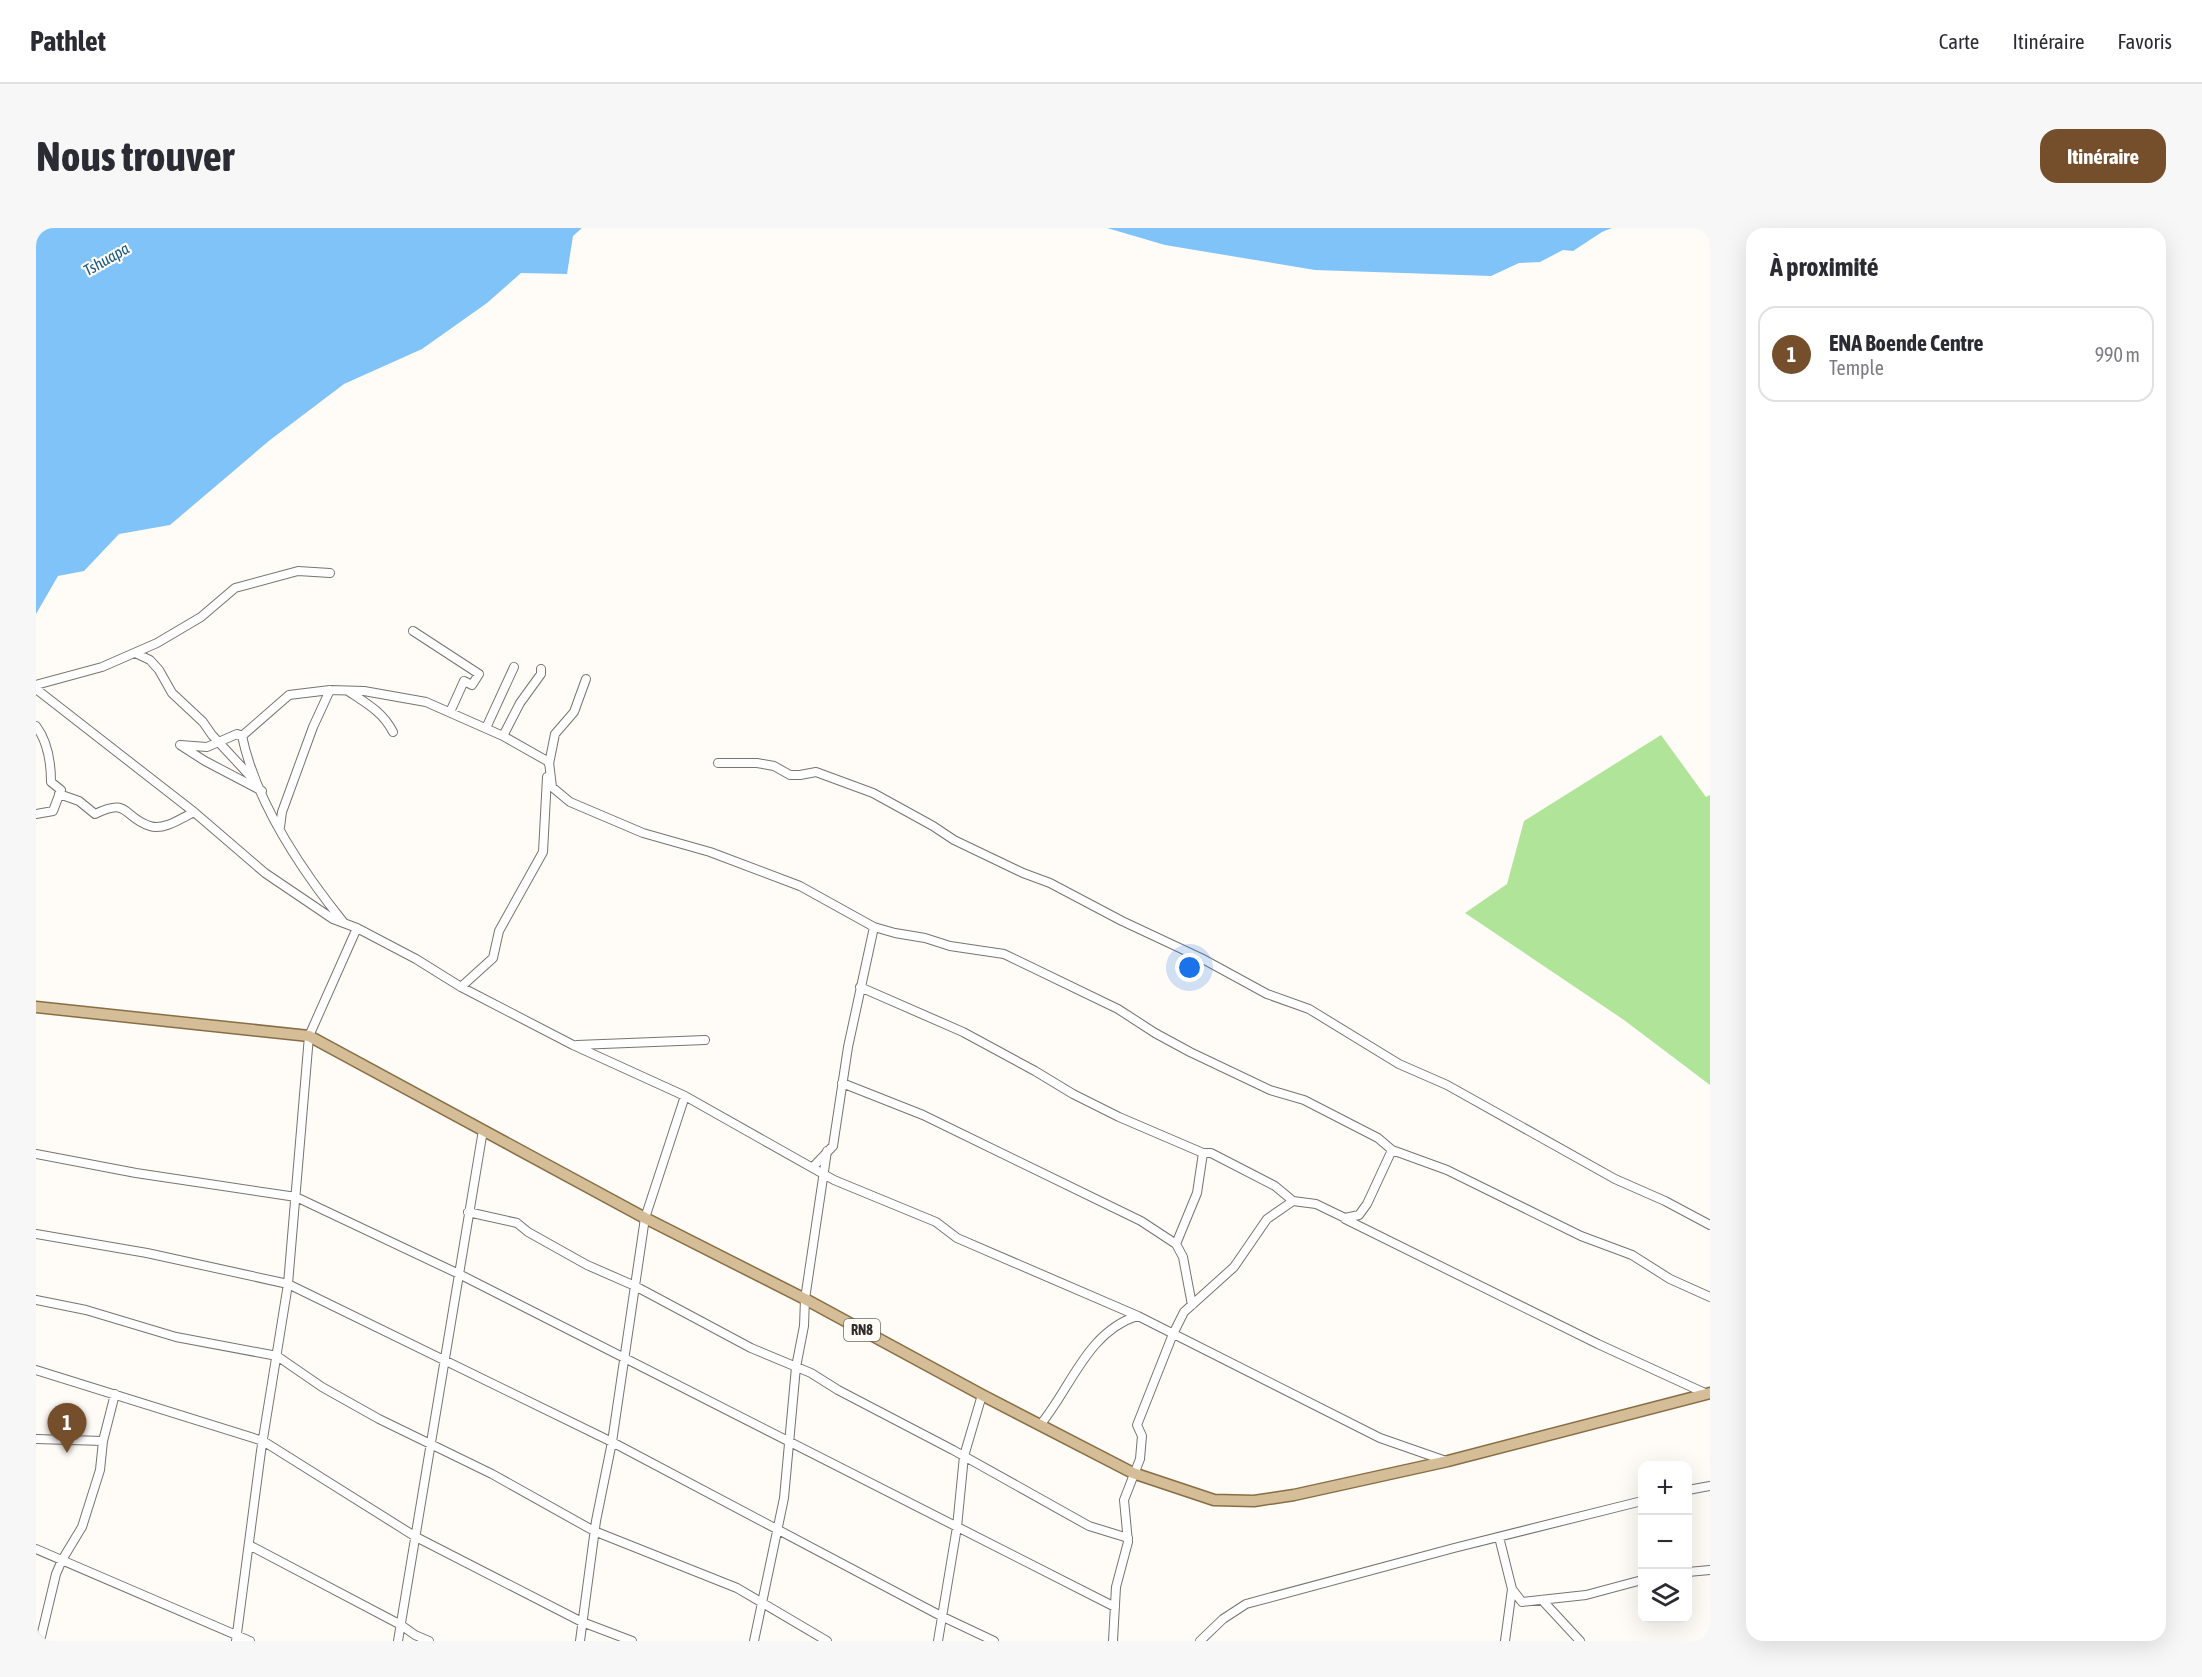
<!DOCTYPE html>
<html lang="fr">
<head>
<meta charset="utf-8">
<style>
	body { margin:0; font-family:"Asap Condensed",sans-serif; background:#f7f7f7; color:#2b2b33 }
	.controls { position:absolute; right:18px; bottom:18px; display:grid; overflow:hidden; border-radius:12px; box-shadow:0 6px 24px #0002 }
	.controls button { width:54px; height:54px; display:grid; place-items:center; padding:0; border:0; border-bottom:2px solid #e1e1e2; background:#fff; color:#2b2b33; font:30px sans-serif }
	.you { position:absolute; left:1154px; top:740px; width:21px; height:21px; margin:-15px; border:4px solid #fff; border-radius:50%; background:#1a73e8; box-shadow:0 0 0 9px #1a73e833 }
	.badge { display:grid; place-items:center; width:39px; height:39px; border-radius:50%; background:#754f2c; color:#fff; font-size:20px; font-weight:700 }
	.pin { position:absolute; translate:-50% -50px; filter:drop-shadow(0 2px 3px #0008) }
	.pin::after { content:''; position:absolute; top:32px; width:21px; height:18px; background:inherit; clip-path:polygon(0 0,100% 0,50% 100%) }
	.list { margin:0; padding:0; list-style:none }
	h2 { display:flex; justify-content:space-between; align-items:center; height:78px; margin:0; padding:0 24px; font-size:26px }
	h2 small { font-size:20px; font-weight:400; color:#7c7c81 }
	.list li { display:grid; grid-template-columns:39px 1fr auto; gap:18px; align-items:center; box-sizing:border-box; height:96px; margin:0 12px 12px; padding:0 12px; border:2px solid #e1e1e2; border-radius:18px }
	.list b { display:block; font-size:22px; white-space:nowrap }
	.list p { margin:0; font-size:20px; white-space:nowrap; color:#7c7c81 }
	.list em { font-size:20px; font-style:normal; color:#7c7c81 }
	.icon { flex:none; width:33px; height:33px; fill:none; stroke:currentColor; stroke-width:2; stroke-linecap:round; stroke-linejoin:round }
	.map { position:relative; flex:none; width:1674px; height:1413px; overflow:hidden; border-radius:18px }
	header { display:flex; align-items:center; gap:36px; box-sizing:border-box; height:84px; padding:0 30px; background:#fff; border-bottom:2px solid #e1e1e2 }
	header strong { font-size:28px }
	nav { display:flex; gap:33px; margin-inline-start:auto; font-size:21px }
	.intro { display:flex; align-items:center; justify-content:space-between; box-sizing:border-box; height:144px; padding:0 36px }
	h1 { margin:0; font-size:42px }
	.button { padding:15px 27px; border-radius:18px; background:#754f2c; color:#fff; font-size:21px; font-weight:700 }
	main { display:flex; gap:36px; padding:0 36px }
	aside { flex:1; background:#fff; border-radius:18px; box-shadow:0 6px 24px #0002 }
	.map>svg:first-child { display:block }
	.green { fill:#b0e498 }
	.water { fill:#7fc3f9 }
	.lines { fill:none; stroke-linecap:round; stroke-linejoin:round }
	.minor-casing { stroke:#78746f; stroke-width:10 }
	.major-casing { stroke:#886e44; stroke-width:13 }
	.minor { stroke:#fff; stroke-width:8 }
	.major { stroke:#d4bd97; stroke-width:10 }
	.labels { text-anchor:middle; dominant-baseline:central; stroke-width:4.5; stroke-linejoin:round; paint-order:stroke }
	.shield { fill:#fffbf6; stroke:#6d6b68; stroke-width:1.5 }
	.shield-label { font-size:14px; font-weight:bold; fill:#2f2d2b }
	.water-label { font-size:16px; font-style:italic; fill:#175884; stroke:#fffbf6 }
</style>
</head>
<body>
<header>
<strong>Pathlet</strong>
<nav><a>Carte</a><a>Itinéraire</a><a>Favoris</a></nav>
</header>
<div class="intro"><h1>Nous trouver</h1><a class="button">Itinéraire</a></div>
<main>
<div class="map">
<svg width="1674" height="1413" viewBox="0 0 1674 1413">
	<rect width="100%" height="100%" fill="#fffbf6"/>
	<!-- green -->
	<path class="green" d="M1625,507L1670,569L1674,567V857L1588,792L1429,685L1471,656L1488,593Z"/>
	<!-- water -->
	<path class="water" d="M0,0H546L537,8L531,46L485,45L451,75L386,121L308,156L234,212L134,297L83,306L48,343L22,348L0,386Z
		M1071,0H1576L1566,4L1537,23L1527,22L1504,34L1483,35L1455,48L1279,42L1129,17Z"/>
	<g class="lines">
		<defs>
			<path id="minor" d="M377,403L443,446L436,457L428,453L414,484
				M99,425L114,432L123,442L136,465L167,494L176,507L216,550
				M0,457L66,439L121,415L165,389L199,360L262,343L294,345
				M0,461L158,584L229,645L297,691L321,700L380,731L425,759L537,817L649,868L798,952L900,994L921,1010L1102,1088L1344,1210L1410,1233
				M312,463C330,475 347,484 357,504
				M0,498C12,514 15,534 15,554L25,562L17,583L0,586
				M450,500L478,439
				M206,508L201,506L171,519L144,517L169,533L226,563
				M467,508L484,475L505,446V441
				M682,535H721L738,538L754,547H764L780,544L837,565L897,598L918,612L987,645L1014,655L1086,693L1165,730L1231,766L1273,781L1363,836L1411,857L1579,951L1629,973L1674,997
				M513,536L519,506L538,484L550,451
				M23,566L43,573L59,586C94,569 86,589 114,598C127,603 146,590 158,584
				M244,599L246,584L277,499L294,462
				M308,695C266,643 220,574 206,508L253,467L294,462L328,463L390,474L467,508L513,534L516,559L534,574L607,605L674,624L764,658L838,699L859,705L889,710L914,718L968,726L1082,781L1119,805L1154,824L1234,862L1268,872L1342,910L1356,922L1411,942L1545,1008L1596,1027L1634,1051L1674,1069
				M425,759L457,730L463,703L507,624L511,549
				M824,759L927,804L999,843L1037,866L1083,889L1167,925
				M541,817L669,812
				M806,855L887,887L1105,993L1140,1016L1147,1029L1156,1077
				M0,926L100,945L260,969L423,1046L1079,1379
				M777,939L797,918L812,819L838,699
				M432,984L481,995L492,1004L551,1037L599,1058L715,1120L775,1145L802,1162L917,1222L1053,1298L1092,1310
				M1309,991L1562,1116L1671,1166
				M0,1006L111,1025L252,1056L576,1214L905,1388L958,1413
				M1140,1016L1161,965L1167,925H1175L1239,958L1257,973
				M0,1072L50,1082L140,1109L241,1128L286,1159L343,1191L456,1246L558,1303L701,1360L791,1413
				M0,1142L227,1213L380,1309L546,1394L596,1413
				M1004,1197C1035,1160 1051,1104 1101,1088
				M0,1211L67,1213L79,1166
				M1652,1262L1674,1258
				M1463,1309L1476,1361L1486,1374L1550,1367L1606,1352
				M213,1317L365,1397L379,1407L393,1413
				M0,1321L214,1413
				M1652,1344L1674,1342
				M1506,1372L1544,1413
				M4,1413L20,1346L26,1332L46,1299L64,1242L67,1213
				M200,1413L225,1223L252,1056L273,808L321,700
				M362,1413L447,902
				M544,1413L560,1293L576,1214L609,990L649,868
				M718,1413L748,1270L760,1139L768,1098L769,1071L791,923
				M902,1413L921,1299L928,1228L946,1167
				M1077,1413L1080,1359L1092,1314L1088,1272L1104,1231L1106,1208L1101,1197L1137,1106L1148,1084L1198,1039L1231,991L1257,973L1280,976L1309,990L1323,987L1331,976L1356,922
				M1164,1413L1187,1391L1210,1376L1418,1320L1606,1273
				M1469,1413L1476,1361"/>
			<path id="major" d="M0,779L273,808L609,990L769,1071L946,1167L1097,1245L1178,1272L1218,1273L1258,1267L1412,1233L1674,1165"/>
		</defs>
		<!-- minor casing -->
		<use href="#minor" class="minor-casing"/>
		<!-- major casing -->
		<use href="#major" class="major-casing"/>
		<!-- minor -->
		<use href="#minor" class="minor"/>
		<!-- major -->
		<use href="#major" class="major"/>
	</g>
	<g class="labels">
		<!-- shield labels -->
		<rect class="shield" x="808" y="1091" width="36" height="22" rx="4.5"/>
		<g class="shield-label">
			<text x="826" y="1102">RN8</text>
		</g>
		<!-- water labels -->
		<g class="water-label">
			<text transform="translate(70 31) rotate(-30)">Tshuapa</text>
		</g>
	</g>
</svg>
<div class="controls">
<button>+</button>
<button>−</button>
<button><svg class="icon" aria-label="layers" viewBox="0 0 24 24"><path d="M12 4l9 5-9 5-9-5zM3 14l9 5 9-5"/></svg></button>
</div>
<div class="you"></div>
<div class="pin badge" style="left:31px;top:1225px">1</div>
</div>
<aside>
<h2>À proximité<small></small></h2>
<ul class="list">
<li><span class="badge">1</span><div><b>ENA Boende Centre</b><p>Temple</p></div><em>990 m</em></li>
</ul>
</aside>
</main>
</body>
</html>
